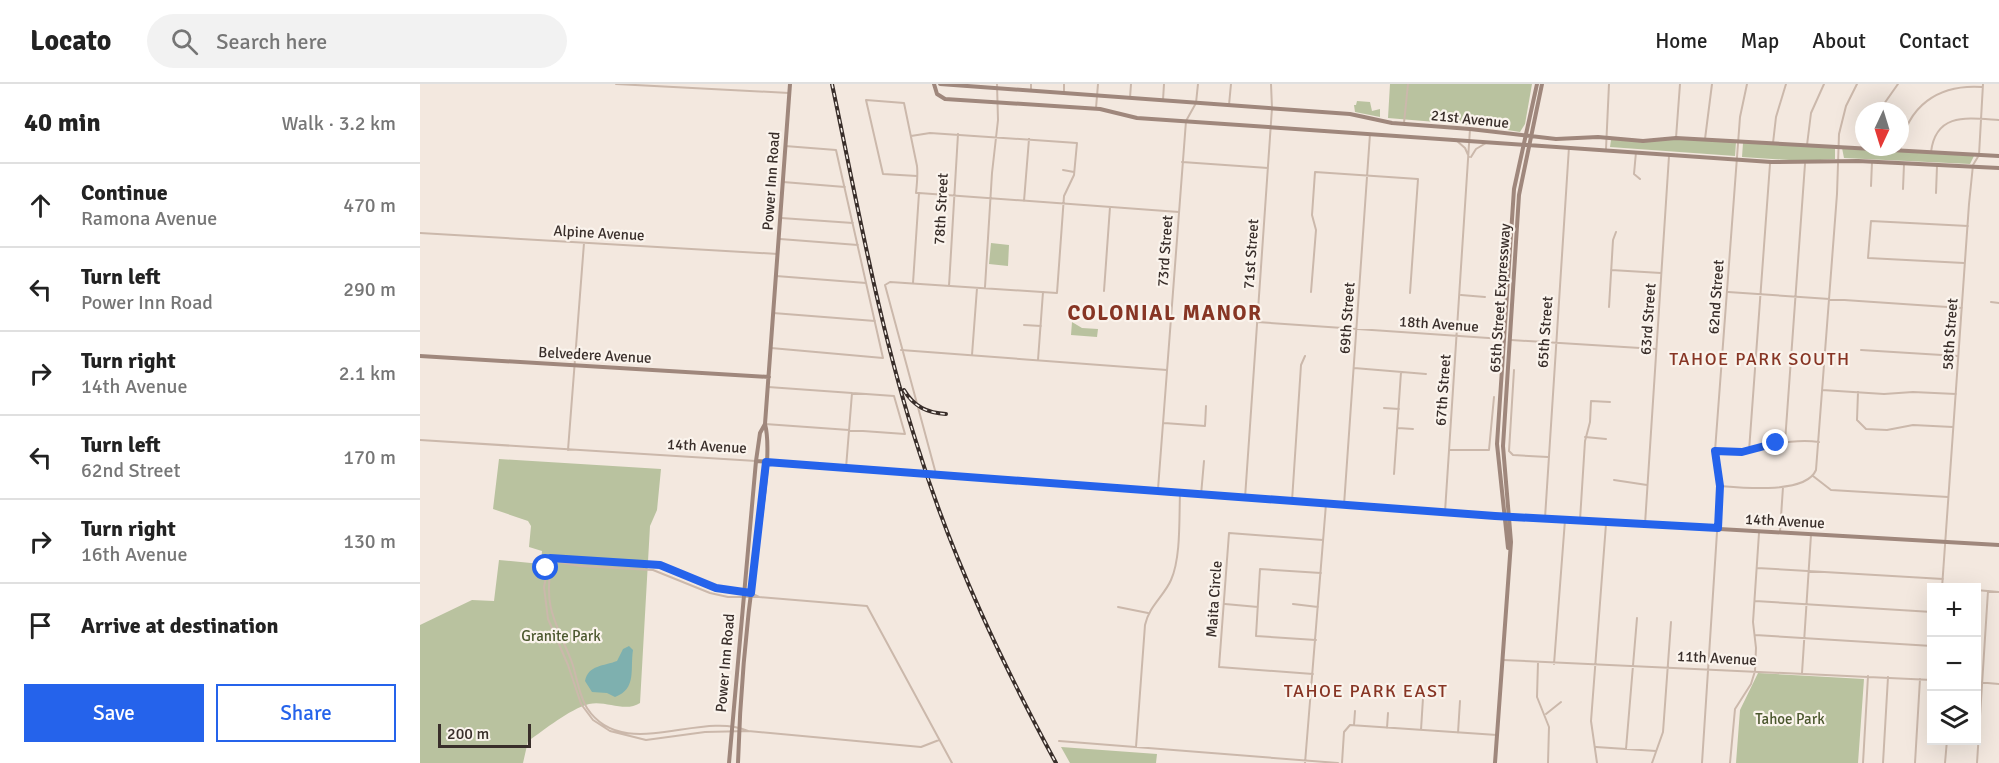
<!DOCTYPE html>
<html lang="en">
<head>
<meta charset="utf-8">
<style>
	body { margin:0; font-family:Signika,sans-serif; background:#f2f2f2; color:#222 }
	.controls { position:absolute; right:18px; bottom:18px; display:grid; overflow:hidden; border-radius:0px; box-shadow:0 6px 24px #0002 }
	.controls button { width:54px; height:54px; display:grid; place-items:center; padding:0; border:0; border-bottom:2px solid #e0e0e0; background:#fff; color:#222; font:30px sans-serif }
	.compass { position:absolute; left:1435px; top:18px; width:54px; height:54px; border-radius:50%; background:#fff; box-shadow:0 6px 24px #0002; rotate:184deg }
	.scale { position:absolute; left:18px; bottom:15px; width:93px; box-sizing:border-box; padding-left:6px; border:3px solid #392e2a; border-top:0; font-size:16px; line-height:21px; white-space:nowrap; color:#392e2a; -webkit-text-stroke:4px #faf3ec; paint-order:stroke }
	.stop { position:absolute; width:18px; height:18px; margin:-14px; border:4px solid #2563eb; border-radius:50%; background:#fff }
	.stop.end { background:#2563eb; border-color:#fff; box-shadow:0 2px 6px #0008 }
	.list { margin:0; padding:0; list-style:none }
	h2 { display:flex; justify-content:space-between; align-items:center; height:78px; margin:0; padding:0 24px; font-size:26px }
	h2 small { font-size:20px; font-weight:400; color:#767676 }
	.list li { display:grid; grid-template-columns:39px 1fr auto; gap:18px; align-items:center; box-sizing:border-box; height:84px; padding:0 24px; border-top:2px solid #e0e0e0 }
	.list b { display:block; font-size:22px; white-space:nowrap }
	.list p { margin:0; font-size:20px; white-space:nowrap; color:#767676 }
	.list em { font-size:20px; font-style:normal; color:#767676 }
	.actions { display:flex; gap:12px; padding:18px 24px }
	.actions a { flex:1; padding:14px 0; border:2px solid #2563eb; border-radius:0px; text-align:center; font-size:21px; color:#2563eb }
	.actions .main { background:#2563eb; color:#fff }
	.icon { flex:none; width:33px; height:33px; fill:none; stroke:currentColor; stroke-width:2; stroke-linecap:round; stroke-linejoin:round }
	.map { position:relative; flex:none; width:1579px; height:679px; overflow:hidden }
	header { display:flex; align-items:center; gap:36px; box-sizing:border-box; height:84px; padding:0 30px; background:#fff; border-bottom:2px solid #e0e0e0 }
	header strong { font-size:28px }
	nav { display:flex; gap:33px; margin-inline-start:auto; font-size:21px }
	.search { width:420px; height:54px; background:#f2f2f2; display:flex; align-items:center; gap:15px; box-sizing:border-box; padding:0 21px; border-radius:33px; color:#767676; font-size:22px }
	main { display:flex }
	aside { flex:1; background:#fff }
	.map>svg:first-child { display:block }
	.green { fill:#b9c29f }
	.water { fill:#7eb0af }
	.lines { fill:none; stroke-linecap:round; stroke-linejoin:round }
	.street { stroke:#cbb8ab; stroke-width:2 }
	.secondary { stroke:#9f877c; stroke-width:4 }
	.rail-casing { stroke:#392e2a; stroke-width:4 }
	.rail { stroke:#faf3ec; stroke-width:1.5; stroke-dasharray:4.5; stroke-linecap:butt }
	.route { stroke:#2563eb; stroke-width:8 }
	.labels { text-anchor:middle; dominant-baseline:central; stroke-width:4.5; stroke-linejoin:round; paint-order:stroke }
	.street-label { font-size:15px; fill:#392e2a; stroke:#faf3ec }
	.park-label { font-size:15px; fill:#4b572e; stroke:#faf3ec }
	.quarter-label { font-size:18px; letter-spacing:1.5px; fill:#873524; stroke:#faf3ec }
	.district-label { font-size:21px; font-weight:bold; letter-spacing:1.5px; fill:#873524; stroke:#faf3ec }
</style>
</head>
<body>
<header>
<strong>Locato</strong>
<div class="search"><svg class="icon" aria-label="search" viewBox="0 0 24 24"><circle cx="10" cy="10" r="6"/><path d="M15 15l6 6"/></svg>Search here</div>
<nav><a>Home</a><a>Map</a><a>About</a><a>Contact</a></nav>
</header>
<main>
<aside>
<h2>40 min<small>Walk · 3.2 km</small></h2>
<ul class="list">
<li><svg class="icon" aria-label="ahead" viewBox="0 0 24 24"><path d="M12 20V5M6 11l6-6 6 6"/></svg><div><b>Continue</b><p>Ramona Avenue</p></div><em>470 m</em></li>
<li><svg class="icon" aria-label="left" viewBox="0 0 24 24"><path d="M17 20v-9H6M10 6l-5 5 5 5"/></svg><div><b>Turn left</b><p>Power Inn Road</p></div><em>290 m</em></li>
<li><svg class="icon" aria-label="right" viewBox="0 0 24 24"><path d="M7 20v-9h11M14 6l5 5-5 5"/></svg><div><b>Turn right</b><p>14th Avenue</p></div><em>2.1 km</em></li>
<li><svg class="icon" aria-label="left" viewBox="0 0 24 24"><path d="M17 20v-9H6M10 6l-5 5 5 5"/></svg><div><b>Turn left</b><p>62nd Street</p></div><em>170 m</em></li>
<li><svg class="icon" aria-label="right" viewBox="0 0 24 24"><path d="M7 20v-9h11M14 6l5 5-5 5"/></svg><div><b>Turn right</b><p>16th Avenue</p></div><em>130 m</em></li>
<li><svg class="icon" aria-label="arrive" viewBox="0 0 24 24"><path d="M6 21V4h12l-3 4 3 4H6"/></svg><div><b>Arrive at destination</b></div></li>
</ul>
<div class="actions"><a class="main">Save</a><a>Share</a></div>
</aside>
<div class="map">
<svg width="1579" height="679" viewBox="0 0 1579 679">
	<rect width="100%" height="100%" fill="#f3e8df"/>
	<!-- green -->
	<path class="green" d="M970,0H1112L1105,40L1100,48L1063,42L968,34Z
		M937,17L950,18L952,27L960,25V33L935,28L934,21H936Z
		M1256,55L1316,58L1315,72L1190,63L1191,56Z
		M1323,59L1415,64V75L1385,77L1322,73Z
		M1422,64L1554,72L1550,80L1424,74Z
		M571,159L589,161L588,182L569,180Z
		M652,238L662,244L678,245L677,253L651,251Z
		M79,375L241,385L237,426L230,442L220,619C205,629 186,616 169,620C148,626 126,645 108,657L103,679H0V541L52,516L74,517L79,476L121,480L122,467L109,463L111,442L108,437L73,425Z
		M1338,589L1444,595L1438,679H1316L1320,626Z
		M641,663L737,670L736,679H650Z"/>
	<!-- water -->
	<path class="water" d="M209,562L213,566C210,585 217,605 195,613L187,609L172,608L165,597C168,581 184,582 197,577L203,565Z"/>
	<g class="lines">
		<!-- street -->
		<path class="street" d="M196,0L369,9
			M611,7V0
			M644,9V0
			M710,14L711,0
			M743,16L744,0
			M809,21L811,0
			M676,24L678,0
			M1459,27L1478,0
			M984,39L988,0
			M491,52L510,49L657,59L654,91L644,112L637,209L470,198L465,201L516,390
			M1256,54L1260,0
			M1285,55L1292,0
			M1037,57L1045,64L1049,73
			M1353,59L1356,33L1366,0
			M1387,61L1391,29L1404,0
			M1186,65L1189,0
			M1480,66C1487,22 1518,0 1562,3
			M1216,68L1214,90L1220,95
			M1511,68C1516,28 1548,34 1579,36
			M1051,73L1056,65L1066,59
			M762,78L848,84
			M643,86L654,88
			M363,98L425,103
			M1451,102L1452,78
			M1483,105L1484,80
			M499,109L759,128
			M1516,109L1517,82
			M604,117L609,55
			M361,134L433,139
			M0,149L358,170
			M360,155L438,161
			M1544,179L1448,174L1451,137L1548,142
			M1191,186L1241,189
			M356,192L446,199
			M493,199L499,109H496C497,100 498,91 497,82L484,19L446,16L463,90L497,92
			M529,202L538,50
			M565,203L572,89L578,36L577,0
			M684,207L690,123
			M891,208L896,146L892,131L895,88L998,95L990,209
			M1308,208L1542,224
			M1041,211L1065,213
			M1571,218L1579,219
			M1189,223L1193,156L1196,148
			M353,229L455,237
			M837,238L1083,255
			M604,241L621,242
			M1091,256L1236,265
			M351,264L463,274L416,66L365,62
			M481,266L747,286
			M1441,266L1538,272
			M552,271L557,204
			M618,276L623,208
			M934,284L1006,290
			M1094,286L1089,367L1093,371L1128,373
			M1402,306L1464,310L1493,308L1536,310
			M1438,308L1437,336L1446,345L1467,346L1493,341L1533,343
			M964,324L979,325
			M744,339L785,342L786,322
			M345,340L485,350L474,312L348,303
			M978,344L993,345
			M1165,353L1186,355
			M0,356L336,377
			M1365,358L1385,80
			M148,366L164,159
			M1029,366H1069L1074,313
			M1295,367C1331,369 1363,353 1399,358
			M1329,367L1350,80
			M426,384L432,309
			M974,390L981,288
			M1393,392L1411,406L1528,413
			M1194,396L1227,401
			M1301,402C1324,404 1386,410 1396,386L1417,110L1419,50L1426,22L1437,0
			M738,405L766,37L776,19L778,0
			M781,411L784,377
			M825,414L852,24L851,0
			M872,417L881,281L885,272
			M924,421L950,50
			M1025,428L1050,45
			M1125,434L1149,63
			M1160,436L1165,357L1170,338L1171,317L1190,318
			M1225,440L1249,72
			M1360,448L1363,403
			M130,473L124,503L128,535L148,581L161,620L173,636L190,647L226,656L285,648L328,647L501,663L519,656
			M130,473L240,481L296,504L331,509L339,513
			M128,476L160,482L233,486L290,509L308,513H339L447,522L532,679
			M131,480C124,525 135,536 151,576C157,591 158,610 167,624C203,679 280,626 328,647
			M1337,484L1523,495
			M1522,504L1549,120L1553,81L1559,71L1563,0
			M1556,506L1579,508
			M1335,517L1512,528
			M805,520L838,523
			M873,520L898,523
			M698,523L728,529
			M1335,551L1512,562
			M896,556L836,552L840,485L901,489
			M1083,576L1512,596
			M1118,578L1117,613L1129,643L1128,679
			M1134,580L1145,436
			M1382,589L1391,451
			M893,590L799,583L809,449L903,456
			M1556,598L1579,600
			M1126,630L1141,618
			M934,641L935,627
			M967,644L968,629
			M1001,646L1003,614
			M1038,649L1040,617
			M639,657L918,679
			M716,663L725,541C729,522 744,512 751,496C761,474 759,434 760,410
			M1176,663L1236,667
			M1206,665L1217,534
			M885,679L906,420
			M922,679L924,648L930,641L1077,651
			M1177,679L1171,637L1186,440
			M1232,679L1243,648L1251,538
			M1282,679L1300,402L1295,367L1320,33L1327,0
			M1310,679L1315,625L1331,600L1335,587L1336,564L1333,538L1339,449
			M1443,679L1448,592
			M1463,679L1468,593
			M1495,679L1500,595
			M1525,679L1527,656
			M1557,679L1568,507"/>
		<!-- secondary -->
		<path class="secondary" d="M514,0L517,10L525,15L680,25L717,34L1351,78L1438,77L1579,84
			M520,0L930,30L972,39L1050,45L1136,55L1178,53L1223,57L1256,54L1579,72
			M0,272L349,293
			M336,377L1075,432L1579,461
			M1088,464L1077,360L1094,105L1117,0
			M309,679L336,377L340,349L345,340
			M318,679C320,612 326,543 335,477C339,443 353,370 345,340L370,0
			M1075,679L1091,458L1083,362L1099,111L1122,0"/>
		<defs>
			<path id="rail" d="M412,0C438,123 460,248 499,367C533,476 582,579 636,679
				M484,306C494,323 508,329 526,330"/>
		</defs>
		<!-- rail casing -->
		<use href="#rail" class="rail-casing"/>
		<!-- rail -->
		<use href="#rail" class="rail"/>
	</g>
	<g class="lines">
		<!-- route -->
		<path class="route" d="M126,484L130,474L240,481L296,504L331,509L346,378L1075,432L1298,444L1300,402L1295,367L1322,368L1356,359"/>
	</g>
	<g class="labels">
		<!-- street labels -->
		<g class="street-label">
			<text transform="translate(1050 35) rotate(6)">21st Avenue</text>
			<text transform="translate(351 97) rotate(-86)">Power Inn Road</text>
			<text transform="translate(521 125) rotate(-87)">78th Street</text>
			<text transform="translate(179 149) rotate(3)">Alpine Avenue</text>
			<text transform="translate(745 167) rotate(-86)">73rd Street</text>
			<text transform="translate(831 170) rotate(-86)">71st Street</text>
			<text transform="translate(1296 213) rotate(-86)">62nd Street</text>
			<text transform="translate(1080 214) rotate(-86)">65th Street Expressway</text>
			<text transform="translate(927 234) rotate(-86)">69th Street</text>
			<text transform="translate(1228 235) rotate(-86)">63rd Street</text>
			<text transform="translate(1019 240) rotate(4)">18th Avenue</text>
			<text transform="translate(1125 248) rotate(-86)">65th Street</text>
			<text transform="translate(1530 250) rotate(-86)">58th Street</text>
			<text transform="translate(175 271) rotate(3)">Belvedere Avenue</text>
			<text transform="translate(1023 306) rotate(-86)">67th Street</text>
			<text transform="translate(287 362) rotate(3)">14th Avenue</text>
			<text transform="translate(1365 437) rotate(3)">14th Avenue</text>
			<text transform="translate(794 515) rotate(-86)">Maita Circle</text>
			<text transform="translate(1297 574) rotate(3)">11th Avenue</text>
			<text transform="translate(305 579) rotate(-85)">Power Inn Road</text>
		</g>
		<!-- park labels -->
		<g class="park-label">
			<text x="141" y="552">Granite Park</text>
			<text x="1370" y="635">Tahoe Park</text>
		</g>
		<!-- quarter labels -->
		<g class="quarter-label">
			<text x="1340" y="275">TAHOE PARK SOUTH</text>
			<text x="946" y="607">TAHOE PARK EAST</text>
		</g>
		<!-- district labels -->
		<g class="district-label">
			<text x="745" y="229">COLONIAL MANOR</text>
		</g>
	</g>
</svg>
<div class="controls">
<button>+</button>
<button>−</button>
<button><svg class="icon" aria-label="layers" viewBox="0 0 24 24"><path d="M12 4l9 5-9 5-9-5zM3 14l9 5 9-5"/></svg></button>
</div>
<svg class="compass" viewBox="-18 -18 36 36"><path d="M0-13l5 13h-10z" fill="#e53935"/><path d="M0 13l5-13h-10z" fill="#767676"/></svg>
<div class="scale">200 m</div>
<div class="stop" style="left:126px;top:484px"></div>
<div class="stop end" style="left:1356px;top:359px"></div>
</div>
</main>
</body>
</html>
